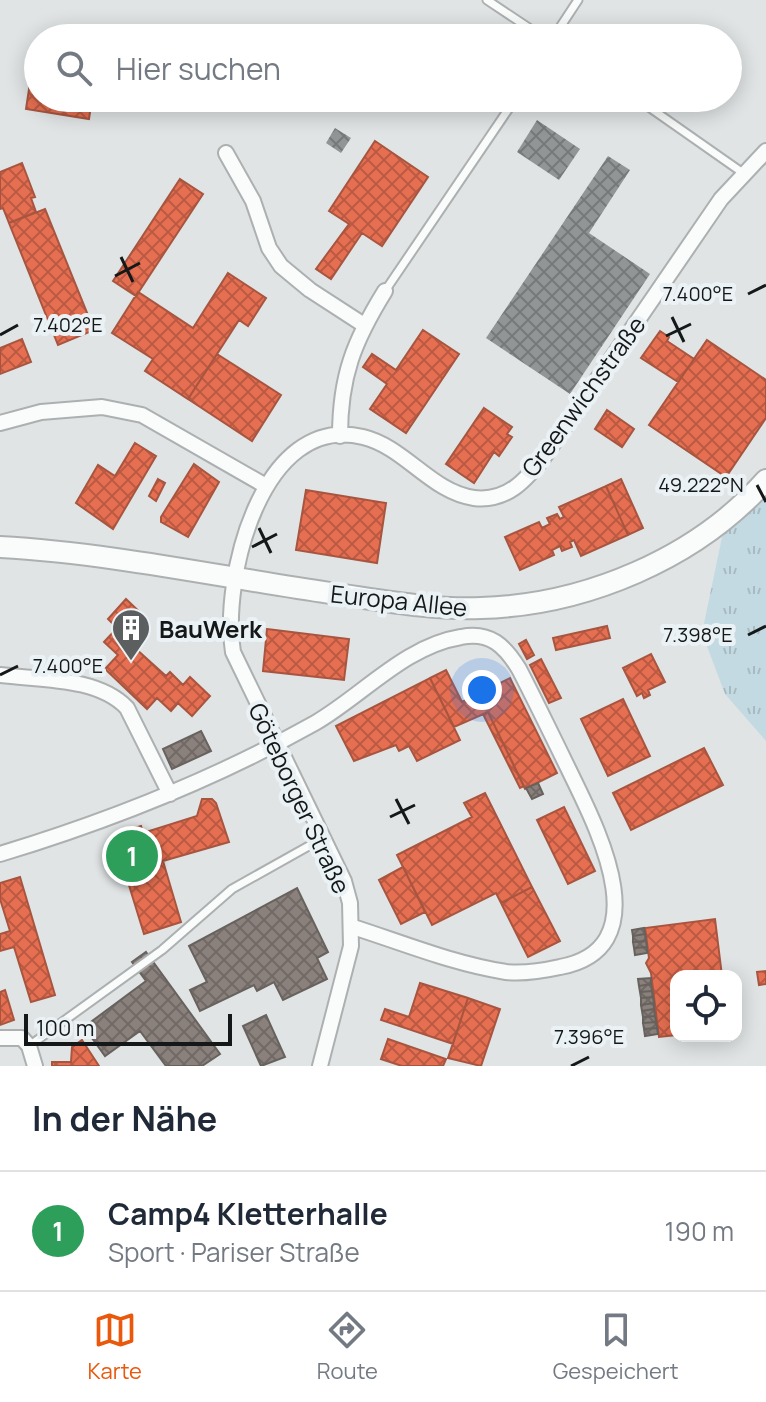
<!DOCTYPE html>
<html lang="de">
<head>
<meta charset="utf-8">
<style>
	body { margin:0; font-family:Manrope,sans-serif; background:#f6f6f7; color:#1f2937 }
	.controls { position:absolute; right:24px; bottom:24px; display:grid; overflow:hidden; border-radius:16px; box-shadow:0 4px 20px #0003 }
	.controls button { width:72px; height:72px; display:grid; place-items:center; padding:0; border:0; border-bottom:2px solid #e0e1e3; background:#fff; color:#1f2937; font:40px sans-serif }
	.scale { position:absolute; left:24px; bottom:20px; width:208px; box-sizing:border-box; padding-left:8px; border:4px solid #151818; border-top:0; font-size:22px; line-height:28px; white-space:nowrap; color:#151818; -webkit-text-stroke:6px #ebf2f5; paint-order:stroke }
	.you { position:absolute; left:482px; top:690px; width:28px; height:28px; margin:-20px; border:6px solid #fff; border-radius:50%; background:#1a73e8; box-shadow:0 0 0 12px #1a73e833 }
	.badge { display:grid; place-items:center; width:52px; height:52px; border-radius:50%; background:#ea580c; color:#fff; font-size:26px; font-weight:700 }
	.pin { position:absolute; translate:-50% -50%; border:4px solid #fff; box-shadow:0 2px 8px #0006 }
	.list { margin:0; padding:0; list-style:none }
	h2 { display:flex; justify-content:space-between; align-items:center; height:104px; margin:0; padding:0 32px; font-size:34px }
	h2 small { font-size:26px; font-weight:400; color:#747a83 }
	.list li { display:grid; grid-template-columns:52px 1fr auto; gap:24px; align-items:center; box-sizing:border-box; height:120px; padding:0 32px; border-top:2px solid #e0e1e3 }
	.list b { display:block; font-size:30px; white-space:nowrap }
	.list p { margin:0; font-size:26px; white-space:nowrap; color:#747a83 }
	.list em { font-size:26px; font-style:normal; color:#747a83 }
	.icon { flex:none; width:44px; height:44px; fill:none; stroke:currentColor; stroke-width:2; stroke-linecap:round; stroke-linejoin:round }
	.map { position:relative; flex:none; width:766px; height:1066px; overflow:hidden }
	.search { position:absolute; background:#fff; box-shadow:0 4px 20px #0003; left:24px; right:24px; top:24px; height:88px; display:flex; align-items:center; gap:20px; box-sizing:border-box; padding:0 28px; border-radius:44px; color:#747a83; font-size:30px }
	.sheet { height:224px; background:#fff }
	nav { display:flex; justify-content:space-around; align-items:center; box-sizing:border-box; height:112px; border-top:2px solid #e0e1e3; background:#fff; font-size:22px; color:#747a83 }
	nav a { display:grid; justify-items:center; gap:4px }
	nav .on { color:#ea580c }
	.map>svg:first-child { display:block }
	.grass { fill:url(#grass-tufts) }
	.shops { fill:url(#shops-cross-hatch); stroke:#a85540; stroke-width:2 }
	.industry { fill:url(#industry-cross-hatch); stroke:#67625e; stroke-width:2 }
	.building { fill:url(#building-cross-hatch) }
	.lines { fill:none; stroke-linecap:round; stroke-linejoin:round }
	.lane-casing { stroke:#adb0b1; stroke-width:11 }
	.street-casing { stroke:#adb0b1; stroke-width:18 }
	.secondary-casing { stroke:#adb0b1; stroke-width:24 }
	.lane { stroke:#fafbfb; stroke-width:7 }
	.street { stroke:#fafbfb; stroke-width:14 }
	.secondary { stroke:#fafbfb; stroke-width:20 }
	.ticks { fill:none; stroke:#151818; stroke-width:3 }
	.labels { text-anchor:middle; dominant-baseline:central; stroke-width:8; stroke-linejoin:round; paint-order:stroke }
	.street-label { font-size:24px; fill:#151818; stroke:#ebf2f5 }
	.poi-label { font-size:24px; font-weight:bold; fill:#151818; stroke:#ebf2f5; text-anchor:start }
	.ticks-label { font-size:20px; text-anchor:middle; fill:#151818; stroke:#ebf2f5; stroke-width:8; stroke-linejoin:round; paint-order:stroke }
</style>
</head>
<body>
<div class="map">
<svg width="766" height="1066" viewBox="0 0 766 1066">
	<defs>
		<pattern id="grass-tufts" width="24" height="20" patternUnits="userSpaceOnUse" patternTransform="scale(2)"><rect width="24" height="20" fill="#c4dae2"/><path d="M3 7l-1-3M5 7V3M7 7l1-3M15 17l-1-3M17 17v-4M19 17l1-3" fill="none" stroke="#a8bac1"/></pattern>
		<pattern id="shops-cross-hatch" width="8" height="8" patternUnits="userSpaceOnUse" patternTransform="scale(2)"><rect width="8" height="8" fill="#e76f51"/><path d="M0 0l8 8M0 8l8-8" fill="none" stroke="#ba5a42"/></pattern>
		<pattern id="industry-cross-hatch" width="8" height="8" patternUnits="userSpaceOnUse" patternTransform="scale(2)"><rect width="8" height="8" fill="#8a817c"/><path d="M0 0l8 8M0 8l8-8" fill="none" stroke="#706965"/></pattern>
		<pattern id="building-cross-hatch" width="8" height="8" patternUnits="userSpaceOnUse" patternTransform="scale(2)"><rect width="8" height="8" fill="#929596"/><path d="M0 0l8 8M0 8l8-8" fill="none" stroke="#767979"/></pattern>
	</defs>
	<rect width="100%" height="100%" fill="#e0e4e5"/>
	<!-- grass -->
	<path class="grass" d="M766,480V741L725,694L702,633L726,518Z"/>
	<!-- shops -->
	<path class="shops" d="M33,63L38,64V98H92L89,119L26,109Z
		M375,141L428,177L382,246L362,233L331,279L316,269L349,224L329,211Z
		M22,163L35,197L31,198L36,212L9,223L3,208L0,209V172Z
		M180,179L203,194L136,296L113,281Z
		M45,209L94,330L58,345L9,223Z
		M228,273L266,298L248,326L239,320L188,399L145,371L153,359L112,333L138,292L193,328Z
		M423,330L459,354L406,433L370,409L387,384L363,367L372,354L396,370Z
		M660,331L669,337L667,341L694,359L678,382L641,358Z
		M22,339L31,362L0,374V348Z
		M707,340L766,380V418L726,477L649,425Z
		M217,354L281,395L252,441L188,399Z
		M484,408L512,427L507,434L512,437L499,456L494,452L474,483L446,464Z
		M607,410L634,429L622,447L595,429Z
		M135,443L156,456L113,529L76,503L98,465L115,476Z
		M194,464L219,482L188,537L161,522V517Z
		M158,479L165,483L156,501L149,496Z
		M621,479L643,528L628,535L606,486Z
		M606,486L628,535L581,556L574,540L570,542L572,547L562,551L560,546L552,550L554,555L520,570L505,537L539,522L542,528L550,524L547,518L557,514L560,519L564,517L559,507Z
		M306,490L386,503L377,563L296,550Z
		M126,599L146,618L133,632L143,640L135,648L166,676L170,672L183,685L190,677L210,696L192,716L178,703L171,711L157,698L147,709L105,669L118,655L104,642L117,628L108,619Z
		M607,626L610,638L556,650L553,638Z
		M267,629L349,639L344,680L263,671Z
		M526,640L534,655L527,659L519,644Z
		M651,654L665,682L648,690L650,695L644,698L642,693L637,696L623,668Z
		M541,659L561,698L549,703L530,665Z
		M446,670L462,702L510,678L557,773L525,789L488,712L454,727L430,678Z
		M430,678L460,740L417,761L409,746L399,751L396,745L354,761L336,726Z
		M623,699L650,756L608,776L581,719Z
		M488,712L524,786L520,788L483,714Z
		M704,748L723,785L631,830L613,793Z
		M485,793L532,887L501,903L496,893L432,925L397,855L472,817L464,803Z
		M202,799H212L216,803L229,842L163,861L181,922L144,934L124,869L118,871L109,843L123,839L121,832L141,826L143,833L197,816Z
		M564,807L595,871L568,884L537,820Z
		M403,867L425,912L401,924L379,880Z
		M20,877L55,995L31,1002L14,947L0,951V934L10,931L0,899V883Z
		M532,887L560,941L528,957L501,903Z
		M715,919L722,976H676V1035L659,1037L651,973L646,963L649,958L645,928Z
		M766,971V984L759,985L757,972Z
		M420,983L468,998L453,1044L381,1020L385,1009L409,1017Z
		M5,990L14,1020L0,1025V992Z
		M468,998L500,1009L481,1066L448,1058Z
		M388,1039L446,1059L443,1066H402L381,1059Z
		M82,1040L99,1066H52V1062H71L72,1047Z"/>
	<!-- industry -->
	<path class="industry" d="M201,731L211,751L172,769L163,749Z
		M538,783L543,794L532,799L526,788Z
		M297,888L328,952L317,958L327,979L283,1000L274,982L257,991L254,985L200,1011L190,990L207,982L189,946Z
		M644,928L645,934L633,936L632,930Z
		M645,934L646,941L633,942V936Z
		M646,941L647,947L634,948L633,942Z
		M647,947V953L635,955L634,948Z
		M146,952L220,1054L202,1066H166L140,1031L105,1056L84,1027L146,981L132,962Z
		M651,978V984L639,986L638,979Z
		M651,984L652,991L640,992L639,986Z
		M652,991L653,997L641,998L640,992Z
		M653,997L654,1003L641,1005V998Z
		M654,1003V1009L642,1011L641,1005Z
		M654,1009L655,1016L643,1017L642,1011Z
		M266,1015L285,1057L261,1066L243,1026Z
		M655,1016L656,1022L643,1023V1017Z
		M656,1022L657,1028L644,1029L643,1023Z
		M657,1028L658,1034L645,1036L644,1029Z"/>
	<!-- building -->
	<path class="building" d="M304,31L336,36V38H303Z
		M155,98H193L191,108L154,102Z
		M537,120L580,149L559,180L517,152Z
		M335,128L351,138L341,153L326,143Z
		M608,156L630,170L589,233L650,274L570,394L486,338Z"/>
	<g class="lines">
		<defs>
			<path id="lane" d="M487,0L544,38
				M553,38L578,0
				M636,98L743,173
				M385,291L516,98
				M29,1046L162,950L232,889L323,838"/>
			<path id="street" d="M226,153L253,201L269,248L281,266L310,290L364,325
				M0,423L41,412L102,407L142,415L266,486
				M340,436C340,376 354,341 385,291
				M0,675C40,680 98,677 127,708L170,794
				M0,854C109,821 215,779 315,723C363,695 405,646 461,637C490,631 505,646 519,669C536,702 552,735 568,768C595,824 662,948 560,967C542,971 524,974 506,972C454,964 403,943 353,927
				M0,1038H22L29,1046L35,1066
				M320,1066L351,946L350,903L344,881L233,652C221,581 261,412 363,437C405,447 431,492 474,498C507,502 526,480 544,457L721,199L766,151"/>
			<path id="secondary" d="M0,547C110,553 221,577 330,593C380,600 430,610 481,608C585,605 696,559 766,480"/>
		</defs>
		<!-- lane casing -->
		<use href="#lane" class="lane-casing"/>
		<!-- street casing -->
		<use href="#street" class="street-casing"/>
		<!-- secondary casing -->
		<use href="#secondary" class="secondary-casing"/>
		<!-- lane -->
		<use href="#lane" class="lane"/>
		<!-- street -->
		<use href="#street" class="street"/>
		<!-- secondary -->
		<use href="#secondary" class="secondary"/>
	</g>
	<!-- ticks -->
	<path class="ticks" d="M121,257L133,282M115,276L140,263M748,294L766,285M672,317L684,342M0,335L18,325M666,336L691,324M757,485L766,502M259,528L271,553M252,547L277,534M748,635L766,626M0,675L18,666M396,799L409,824M390,817L415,805M571,1066L589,1057"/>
	<!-- icons -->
	<defs>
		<symbol id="building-pin" viewBox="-11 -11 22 30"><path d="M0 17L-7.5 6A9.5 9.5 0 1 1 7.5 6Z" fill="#5c5f60" stroke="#ebf2f5"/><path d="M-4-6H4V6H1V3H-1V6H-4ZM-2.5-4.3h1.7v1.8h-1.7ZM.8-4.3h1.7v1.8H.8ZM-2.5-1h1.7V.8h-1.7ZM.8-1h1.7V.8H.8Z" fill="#fff"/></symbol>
	</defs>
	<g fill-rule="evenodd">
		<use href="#building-pin" x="109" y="606" width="44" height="60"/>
	</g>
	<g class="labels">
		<!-- street labels -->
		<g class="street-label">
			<text transform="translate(583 396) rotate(-54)">Greenwichstraße</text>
			<text transform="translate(399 600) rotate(6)">Europa Allee</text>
			<text transform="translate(300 798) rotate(65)">Göteborger Straße</text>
		</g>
		<!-- poi labels -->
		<g class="poi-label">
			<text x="159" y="628">BauWerk</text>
		</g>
	</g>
	<g class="ticks-label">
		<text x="698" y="301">7.400°E</text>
		<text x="68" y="332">7.402°E</text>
		<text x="701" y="492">49.222°N</text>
		<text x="698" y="642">7.398°E</text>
		<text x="68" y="673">7.400°E</text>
		<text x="589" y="1044">7.396°E</text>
	</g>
</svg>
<div class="controls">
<button><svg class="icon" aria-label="locate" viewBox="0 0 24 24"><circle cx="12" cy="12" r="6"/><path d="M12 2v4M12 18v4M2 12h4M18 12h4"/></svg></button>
</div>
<div class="scale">100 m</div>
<div class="you"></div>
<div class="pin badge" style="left:132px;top:856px;background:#2e9e5b">1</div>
<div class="search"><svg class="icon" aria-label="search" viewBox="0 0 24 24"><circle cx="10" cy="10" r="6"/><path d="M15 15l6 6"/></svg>Hier suchen</div>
</div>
<section class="sheet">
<h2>In der Nähe<small></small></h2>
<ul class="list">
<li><span class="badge" style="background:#2e9e5b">1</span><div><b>Camp4 Kletterhalle</b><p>Sport · Pariser Straße</p></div><em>190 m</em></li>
</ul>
</section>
<nav>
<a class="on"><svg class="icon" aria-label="map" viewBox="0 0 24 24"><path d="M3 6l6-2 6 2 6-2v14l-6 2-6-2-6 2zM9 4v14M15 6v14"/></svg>Karte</a>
<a><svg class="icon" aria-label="directions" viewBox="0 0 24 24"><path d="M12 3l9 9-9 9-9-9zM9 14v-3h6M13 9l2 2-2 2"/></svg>Route</a>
<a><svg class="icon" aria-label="saved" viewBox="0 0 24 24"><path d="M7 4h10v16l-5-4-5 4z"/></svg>Gespeichert</a>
</nav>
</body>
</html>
